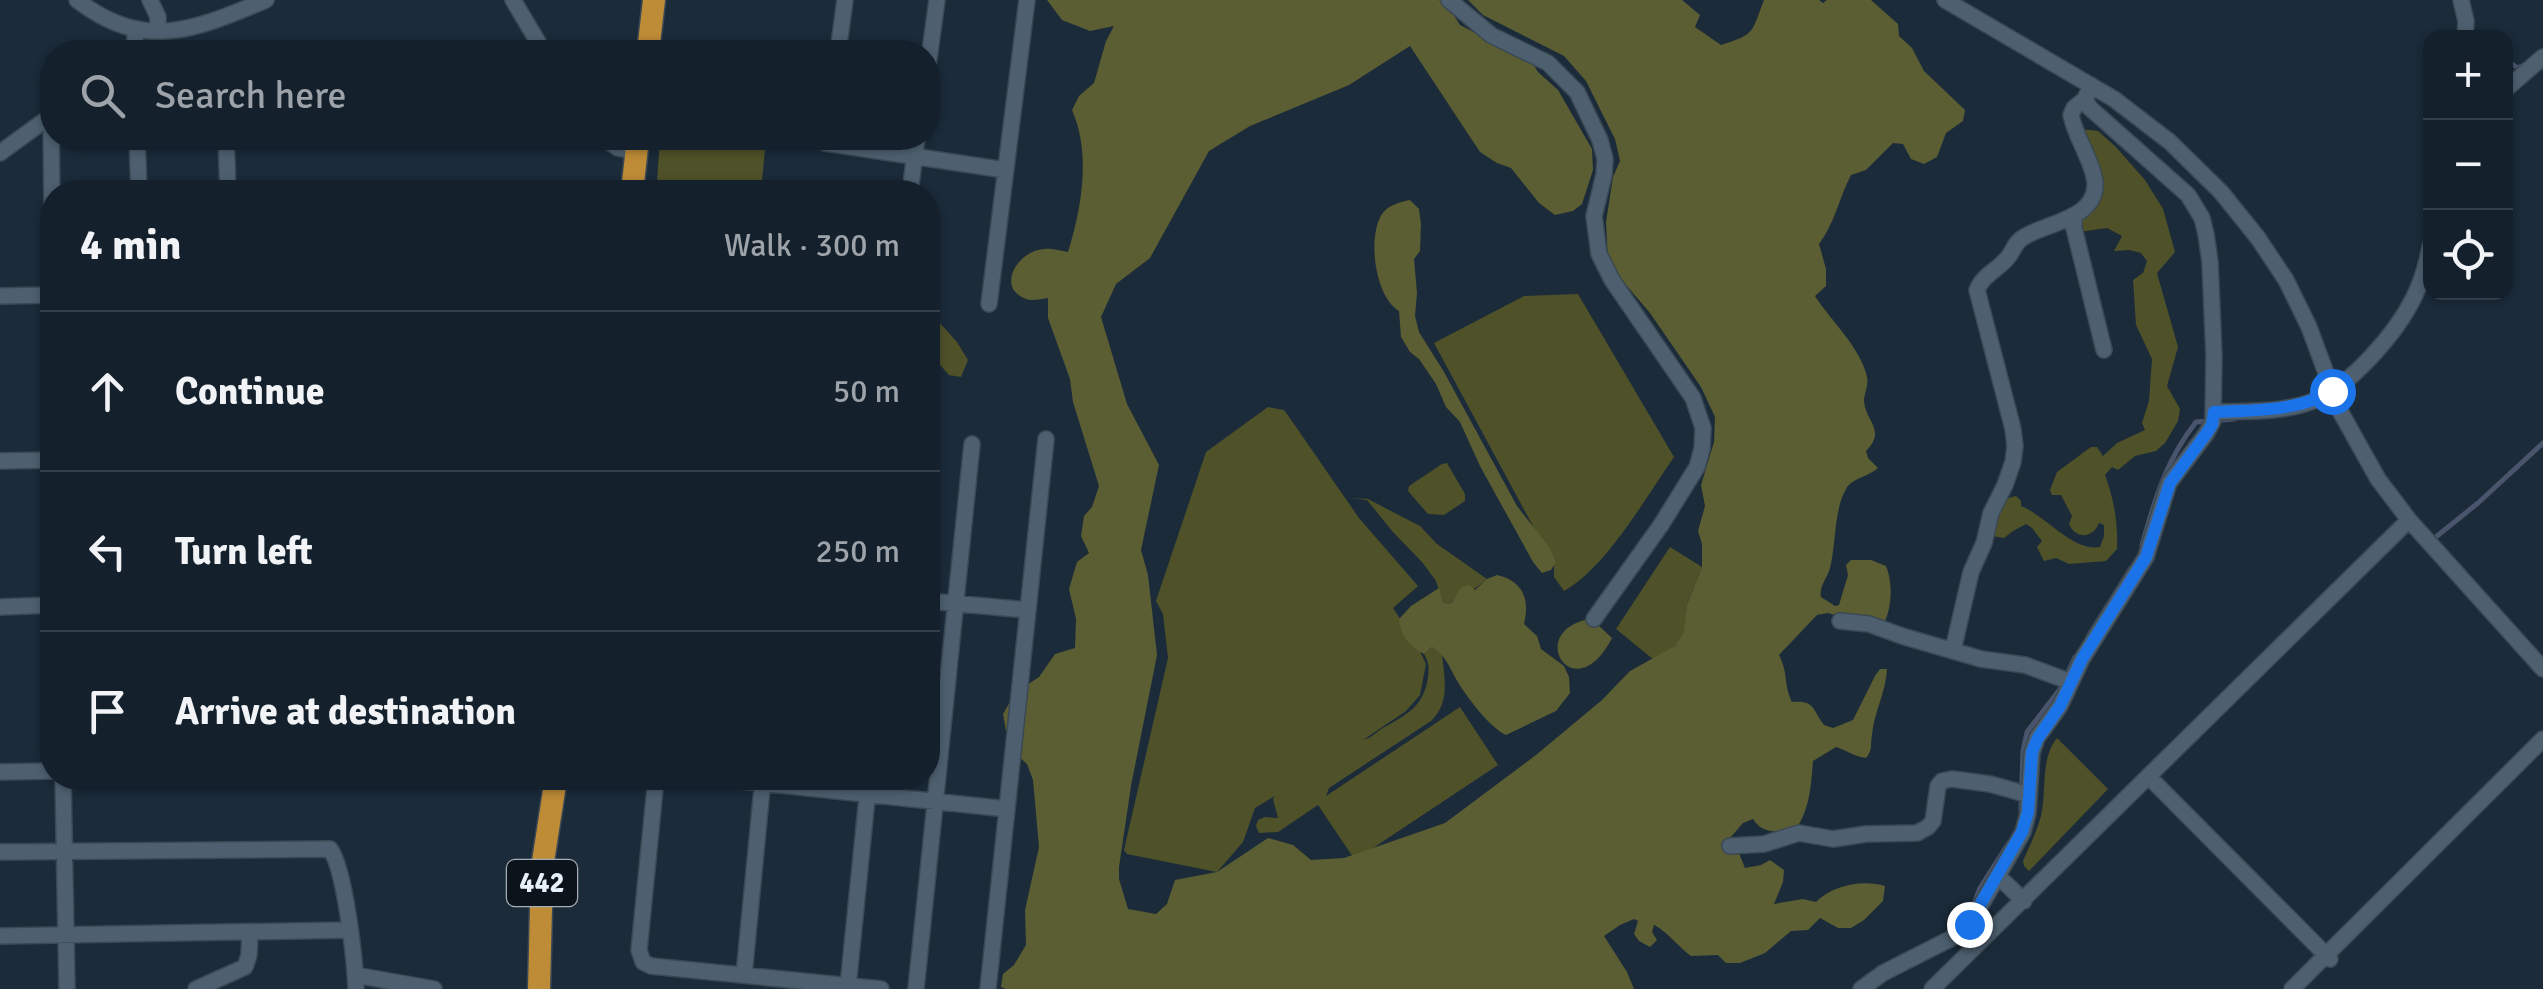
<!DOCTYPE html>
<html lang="en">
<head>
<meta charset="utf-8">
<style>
	body { margin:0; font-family:Signika,sans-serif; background:#212d38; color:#f1f3f6 }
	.controls { position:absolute; right:30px; top:30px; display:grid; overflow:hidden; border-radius:20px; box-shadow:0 2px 8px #0004 }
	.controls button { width:90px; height:90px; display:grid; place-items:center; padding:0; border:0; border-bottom:2px solid #333e48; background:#14202c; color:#f1f3f6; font:50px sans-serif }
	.stop { position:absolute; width:30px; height:30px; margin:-22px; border:8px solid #1a73e8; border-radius:50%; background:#fff }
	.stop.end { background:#1a73e8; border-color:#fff; box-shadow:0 2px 10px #0008 }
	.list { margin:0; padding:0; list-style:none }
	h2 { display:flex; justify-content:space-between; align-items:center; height:130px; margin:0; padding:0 40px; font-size:42px }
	h2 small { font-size:32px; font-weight:400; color:#9da3a9 }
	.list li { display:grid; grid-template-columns:65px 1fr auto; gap:30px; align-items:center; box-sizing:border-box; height:160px; padding:0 40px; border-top:2px solid #333e48 }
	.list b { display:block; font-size:38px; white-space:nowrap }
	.list em { font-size:32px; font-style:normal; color:#9da3a9 }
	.icon { flex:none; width:55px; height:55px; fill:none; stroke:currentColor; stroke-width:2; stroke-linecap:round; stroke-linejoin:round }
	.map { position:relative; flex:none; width:2543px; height:989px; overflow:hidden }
	.search { position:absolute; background:#14202c; box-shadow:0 2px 8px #0004; left:40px; top:40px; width:900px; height:110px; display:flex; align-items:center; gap:25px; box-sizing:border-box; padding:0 35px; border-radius:40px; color:#9da3a9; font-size:38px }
	.panel { position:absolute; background:#14202c; box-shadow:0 2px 8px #0004; left:40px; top:180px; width:900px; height:610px; border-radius:40px }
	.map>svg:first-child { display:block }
	.green { fill:#4f5128 }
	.forest { fill:#5b5d32 }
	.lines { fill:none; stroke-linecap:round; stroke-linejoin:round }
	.stream { stroke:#4a556d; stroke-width:5 }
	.minor-casing { stroke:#3b4954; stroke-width:18 }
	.highway-casing { stroke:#3b4954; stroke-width:25 }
	.minor { stroke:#4e6070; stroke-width:15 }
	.highway { stroke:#be8b37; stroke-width:22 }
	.route { stroke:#1a73e8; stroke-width:12 }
	.labels { text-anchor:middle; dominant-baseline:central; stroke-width:10; stroke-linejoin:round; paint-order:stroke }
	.shield { fill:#0c131a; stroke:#a5aeb7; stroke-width:2.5 }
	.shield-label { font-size:28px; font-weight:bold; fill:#e6f0fa }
</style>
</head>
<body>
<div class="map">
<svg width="2543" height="989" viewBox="0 0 2543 989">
	<rect width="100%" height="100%" fill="#1b2b3a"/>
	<!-- green -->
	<path class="green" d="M2081,129L2098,131L2115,146L2145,180L2163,209L2175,252L2157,273L2178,347L2167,386L2180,409L2178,421L2165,443L2156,451L2135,456L2118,470L2112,467L2105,475C2114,499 2118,523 2117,549L2106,561L2069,564L2056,558L2044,561L2037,547L2042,541L2032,528L2026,524L2013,531L2004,538L1992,536L1994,517L2005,499L2016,496L2021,501V506C2045,515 2073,552 2100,547L2104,536V525L2099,523C2093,539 2075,539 2069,524L2072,516L2061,495H2052L2050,490L2057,472L2091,447H2097L2103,456L2117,443L2145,430L2142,423L2149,401L2152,359L2136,325L2133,280L2143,273L2147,261L2141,253L2129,250L2114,251L2122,236L2107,228L2079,232L2076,223L2097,201L2081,161Z
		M660,138L766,140L761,190L657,182Z
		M1578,294L1674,457C1646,497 1606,568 1564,591L1554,577V565L1434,343L1524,296Z
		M928,310L957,342L968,360L961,377L949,375L928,351Z
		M1268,407L1284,410L1287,414L1359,518L1418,586L1393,608L1416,643L1426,664L1420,695L1406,711L1363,740C1371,738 1375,733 1383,728C1408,714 1424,706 1428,677C1429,666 1429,663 1424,654L1432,647L1442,653C1444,678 1451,702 1431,721L1329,788L1326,796L1460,707L1498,765L1355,860L1318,805L1278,832L1259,833L1256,826L1258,820L1265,817L1278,818L1273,799L1275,796L1255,808L1243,842L1217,872L1127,854L1124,850L1168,658L1163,614L1156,601L1206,452Z
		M1447,463L1465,494V501L1444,515L1428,514L1408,491L1409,486L1442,464Z
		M1349,498L1368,499L1420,526L1437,544L1487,579C1475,590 1461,596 1448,604L1443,602L1436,581L1422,562L1392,531L1367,500Z
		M1670,547L1702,567L1687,605L1685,632L1675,646L1654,660L1616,629Z
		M2057,738L2108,789L2029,871L2024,866L2023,861C2029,847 2037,831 2041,816C2047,790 2040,759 2057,738Z"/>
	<!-- forest -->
	<path class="forest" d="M1047,0H1439L1450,9L1460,25L1532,62L1538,72L1558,90L1592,149L1593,170L1582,204L1573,211L1555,215L1539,203L1511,168L1497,163L1480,152L1410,46L1349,85L1250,126L1209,151L1150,258L1116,284L1101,317L1127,404L1159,465L1141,550L1148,575L1157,655L1131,786L1119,867V879L1128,909L1156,914L1167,904L1175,880L1217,872L1268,838L1293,845L1311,860L1344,858L1445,823L1536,755L1602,700L1630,671L1675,646L1684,632L1687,605L1702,567V544L1698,531L1705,506L1701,485L1714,442L1715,417L1701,387L1650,313L1615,272L1608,260L1606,222L1613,177L1620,161L1615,139L1586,81L1564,56L1483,15L1468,0H1682L1700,15L1695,27L1721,45C1756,34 1751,33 1764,0H1819L1823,3L1827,0H1871L1898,24L1899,36L1912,48L1924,71L1965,110L1963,121L1946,133L1937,157L1924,164L1911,159L1903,144L1893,143L1866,170L1851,175C1839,198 1835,223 1819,244L1826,269V286L1815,296C1831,321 1861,348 1867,377C1869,386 1864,393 1864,401C1865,421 1887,430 1866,451L1868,458L1878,468C1868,477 1852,478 1846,489C1834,509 1836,545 1830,568C1827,579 1819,586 1821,597L1835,606L1839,605L1848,575L1846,565L1851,560H1871L1886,566C1893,582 1892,608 1884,623L1851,620L1828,613L1817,615L1779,655C1789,675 1783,683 1792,702C1815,700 1812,709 1824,725L1833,728L1853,720L1875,676L1880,669H1887C1886,692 1874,712 1872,735C1870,746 1873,750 1866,758C1855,757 1846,750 1836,747L1813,761C1811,785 1810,810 1795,830C1779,832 1763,835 1753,819L1743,823L1724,845L1738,851L1745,868L1761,865L1770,860L1784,870L1783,882L1774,904L1803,899L1816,902C1832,885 1864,879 1885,886L1883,901L1864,920L1851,928H1838L1820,918L1808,930L1791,931L1765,953L1740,963H1726L1718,955L1691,956C1681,949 1663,928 1654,925L1652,932L1657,940L1650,947L1639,941L1634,934L1638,921L1634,919L1620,925L1604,936L1627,972L1634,989H1006L1001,987L1003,974L1014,965L1026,945L1025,910L1039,847L1033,780L1027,764L1009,748L1003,714L1015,693L1039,677L1055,654L1075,648L1076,619L1069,589L1077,562L1089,553L1081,536L1084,516L1092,507L1099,486L1073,402L1070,379L1048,318V298C1041,299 1031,302 1024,298C996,286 1019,250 1044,249C1051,248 1061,251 1068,252C1082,207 1091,153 1072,110L1079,96L1094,83L1106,41L1114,26L1090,31L1062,20Z
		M1410,200L1419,209L1421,224L1420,251L1414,259L1417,293L1415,316L1419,332L1444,372L1517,506L1550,548L1556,562L1551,570L1542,573L1533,562L1480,466L1460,422L1446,407L1436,384L1419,359L1410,352L1401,337L1399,311C1375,297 1367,237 1382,214C1388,205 1400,202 1410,200Z
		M1497,575C1523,581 1530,599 1524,624L1537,636L1541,649L1564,666L1569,677L1570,693L1556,711L1506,735C1489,727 1466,696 1456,679C1449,666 1445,655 1432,647L1424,654C1410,647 1400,635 1399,619L1411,606L1439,588L1443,602L1448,604L1452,602C1458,595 1457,587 1469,585L1475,590L1487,579Z
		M1585,620L1599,626L1612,638C1575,710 1526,635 1585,620Z"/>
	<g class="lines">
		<!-- stream -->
		<path class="stream" d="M2506,60L2518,68L2524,65
			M2437,536L2478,503L2543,443
			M2142,545C2155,499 2166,460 2196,422L2234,419
			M2089,635L2131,568
			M2065,678L2075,657
			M2021,811L2023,751L2027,732L2060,689
			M1974,904L1980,888L2008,844"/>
		<defs>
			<path id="minor" d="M77,0C145,52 194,30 266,0
				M150,0L158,17V31
				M513,0L544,52
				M1449,0L1491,35L1548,63L1577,92L1600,140L1605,159L1604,175L1594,216L1599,254L1612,280L1693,398L1703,428L1702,449L1697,467L1661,525L1594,619
				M1945,0L2114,99L2170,142L2221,192L2258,238L2286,280L2309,327L2340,411L2378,479L2409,520L2543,669
				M2461,0L2466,21L2465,38
				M135,52V30
				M838,52L845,0
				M928,66L937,0
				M2506,89L2543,57
				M51,117L52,210
				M137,138L139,192
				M226,138L228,192
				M603,138L618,148L637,152
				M826,138L825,143L1005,170
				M0,153L52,115
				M910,192L917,138
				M2074,216V228L2104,350
				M0,296L52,295
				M989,304L1027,0
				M2214,412C2247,411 2283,413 2313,401C2351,386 2397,332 2414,297C2422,281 2427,263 2430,246
				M0,461L52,460
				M928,601L1028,610
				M0,607L52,605
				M1840,621L1869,624L1902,636L1981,659L2025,665L2071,682
				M1953,650L1971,572L1984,543L1991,513L2005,485L2013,462L2015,446L2013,429L1977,290C1983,274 2000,269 2009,256C2014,249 2016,241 2024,237C2045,223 2098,219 2095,182C2092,159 2075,137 2071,115L2074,108L2085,99
				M0,772L52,771
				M2149,777L2330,959
				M63,778L67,989
				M656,778L639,950L643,962L651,966L881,989
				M713,778L1007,809
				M1730,846L1764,844L1799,833L1833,839L1866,834L1917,833L1928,827L1933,821L1938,786L1942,781L1952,779L1990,784L2029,795
				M0,852L330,849C345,869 355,961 356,989
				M1998,876L2024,901
				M0,936L350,930
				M355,975L434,989
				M744,975L763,778
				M848,986L869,778
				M196,989L245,967L249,955L250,933
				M916,989L972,444
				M988,989L1046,439
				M1861,989L1883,973L1952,938L1973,919L2023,832L2028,813L2032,753L2037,738L2060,706L2082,659L2146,557L2169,483L2206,434L2213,421L2214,356L2210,262L2206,234L2202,218L2188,195L2090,108L2085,99L2091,85
				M1932,989L2409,520
				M2292,989L2543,739"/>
			<path id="highway" d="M648,52L654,0
				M632,192L638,138
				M539,989L542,868L556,778"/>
		</defs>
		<!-- minor casing -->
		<use href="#minor" class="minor-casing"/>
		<!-- highway casing -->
		<use href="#highway" class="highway-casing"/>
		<!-- minor -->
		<use href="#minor" class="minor"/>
		<!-- highway -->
		<use href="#highway" class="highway"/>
	</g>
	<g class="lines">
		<!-- route -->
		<path class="route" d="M1969,924L2022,832L2028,812L2032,752L2038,738L2060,706L2082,659L2146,557L2170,483L2206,434L2212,425L2214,412C2255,410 2296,412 2332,391"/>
	</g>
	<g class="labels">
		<!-- shield labels -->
		<rect class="shield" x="507" y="860" width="70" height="46" rx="8"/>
		<g class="shield-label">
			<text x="542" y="883">442</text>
		</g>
	</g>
</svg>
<div class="controls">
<button>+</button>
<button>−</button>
<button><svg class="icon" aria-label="locate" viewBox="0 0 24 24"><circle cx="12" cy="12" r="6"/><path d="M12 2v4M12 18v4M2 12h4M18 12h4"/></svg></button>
</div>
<div class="stop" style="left:2332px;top:391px"></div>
<div class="stop end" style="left:1969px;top:924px"></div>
<div class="search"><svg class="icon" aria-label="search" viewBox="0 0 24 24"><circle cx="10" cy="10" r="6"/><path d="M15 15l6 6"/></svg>Search here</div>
<section class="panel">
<h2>4 min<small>Walk · 300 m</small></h2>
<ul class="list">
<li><svg class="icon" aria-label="ahead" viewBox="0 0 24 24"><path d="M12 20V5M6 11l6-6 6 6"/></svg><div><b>Continue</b></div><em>50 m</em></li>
<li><svg class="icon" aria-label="left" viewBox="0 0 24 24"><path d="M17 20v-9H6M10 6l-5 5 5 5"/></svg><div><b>Turn left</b></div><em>250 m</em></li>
<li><svg class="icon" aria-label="arrive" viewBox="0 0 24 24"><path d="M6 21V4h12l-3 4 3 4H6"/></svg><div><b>Arrive at destination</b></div></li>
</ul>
</section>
</div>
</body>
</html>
